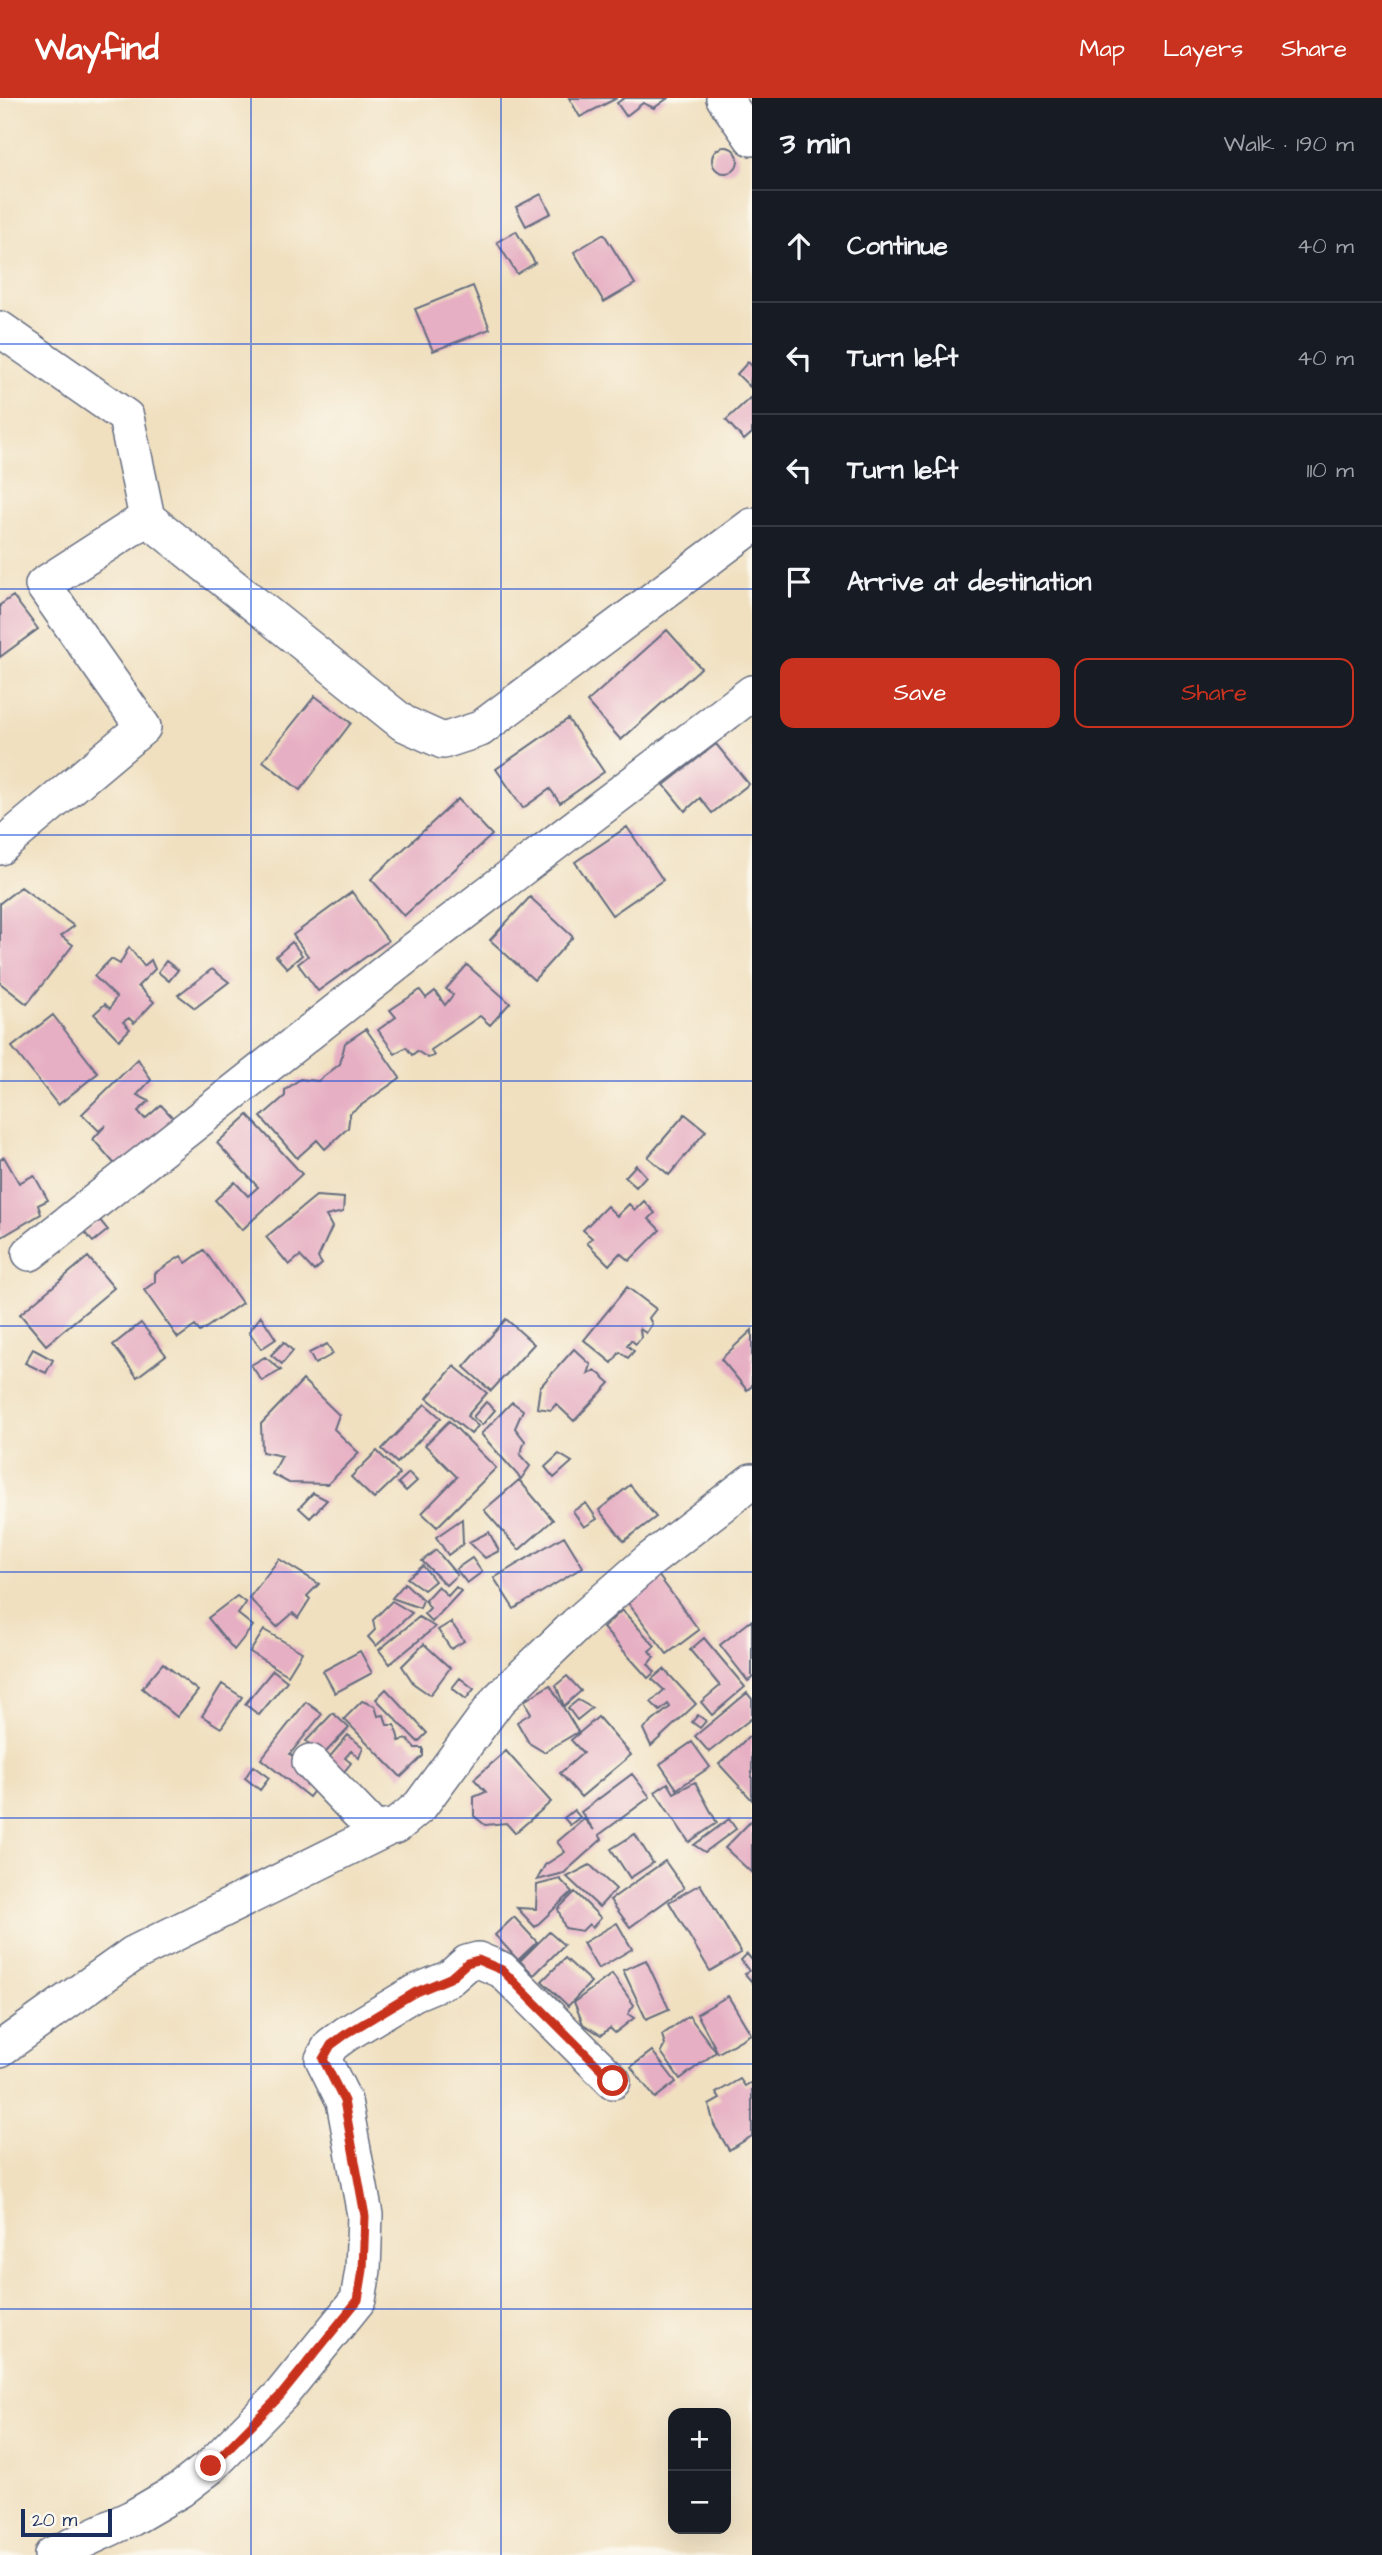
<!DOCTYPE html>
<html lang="en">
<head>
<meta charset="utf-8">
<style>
	body { margin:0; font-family:"Architects Daughter",sans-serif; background:#20242c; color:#f1f3f6 }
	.controls { position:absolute; right:21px; bottom:21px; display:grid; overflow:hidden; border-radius:14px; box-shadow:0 7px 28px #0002 }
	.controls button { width:63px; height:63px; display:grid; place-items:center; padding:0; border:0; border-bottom:2px solid #363941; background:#171b24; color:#f1f3f6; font:35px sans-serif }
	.scale { position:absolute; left:21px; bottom:18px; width:91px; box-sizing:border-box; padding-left:7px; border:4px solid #1b2f5e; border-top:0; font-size:19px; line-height:24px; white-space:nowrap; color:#1b2f5e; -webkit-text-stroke:5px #fbf7ec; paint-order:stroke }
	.stop { position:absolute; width:21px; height:21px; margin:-16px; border:5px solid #c8321e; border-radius:50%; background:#fff }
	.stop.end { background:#c8321e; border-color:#fff; box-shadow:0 2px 7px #0008 }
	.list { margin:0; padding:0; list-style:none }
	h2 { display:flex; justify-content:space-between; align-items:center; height:91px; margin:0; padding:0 28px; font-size:30px }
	h2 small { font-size:23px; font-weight:400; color:#9ea1a6 }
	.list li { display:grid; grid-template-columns:46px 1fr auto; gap:21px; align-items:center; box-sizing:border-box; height:112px; padding:0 28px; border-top:2px solid #363941 }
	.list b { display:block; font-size:26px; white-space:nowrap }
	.list em { font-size:23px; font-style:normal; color:#9ea1a6 }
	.actions { display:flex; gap:14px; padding:21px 28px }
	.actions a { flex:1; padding:16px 0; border:2px solid #c8321e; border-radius:14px; text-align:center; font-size:24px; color:#c8321e }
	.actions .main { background:#c8321e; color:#fff }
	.icon { flex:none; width:38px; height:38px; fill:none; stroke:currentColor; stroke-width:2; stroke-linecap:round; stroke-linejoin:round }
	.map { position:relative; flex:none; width:752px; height:2457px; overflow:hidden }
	header { display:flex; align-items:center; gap:42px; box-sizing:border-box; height:98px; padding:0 35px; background:#c8321e; color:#fff }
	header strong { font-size:33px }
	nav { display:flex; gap:38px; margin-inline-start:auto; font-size:24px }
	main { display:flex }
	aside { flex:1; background:#171b24 }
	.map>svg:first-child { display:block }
	.building { fill:#e6afc3 }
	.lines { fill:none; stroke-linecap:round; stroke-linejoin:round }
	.street-casing { stroke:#666d80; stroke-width:38 }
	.street { stroke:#fff; stroke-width:35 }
	.route { stroke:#c8321e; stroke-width:9 }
	.grid { fill:none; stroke:#1d4ed8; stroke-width:2; stroke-opacity:0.55 }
</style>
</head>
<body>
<header>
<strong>Wayfind</strong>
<nav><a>Map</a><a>Layers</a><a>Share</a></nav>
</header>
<main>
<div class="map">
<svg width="752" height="2457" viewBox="0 0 752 2457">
	<rect width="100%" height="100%" fill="#fbf7ec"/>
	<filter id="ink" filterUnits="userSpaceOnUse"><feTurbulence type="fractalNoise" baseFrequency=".0143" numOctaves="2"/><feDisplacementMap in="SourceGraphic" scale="14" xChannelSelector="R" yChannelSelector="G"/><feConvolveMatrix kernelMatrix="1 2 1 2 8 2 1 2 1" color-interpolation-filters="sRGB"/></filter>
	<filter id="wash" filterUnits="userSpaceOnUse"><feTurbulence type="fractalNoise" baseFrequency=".00686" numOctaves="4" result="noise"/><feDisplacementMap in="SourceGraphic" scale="28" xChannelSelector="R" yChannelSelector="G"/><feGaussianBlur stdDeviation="1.57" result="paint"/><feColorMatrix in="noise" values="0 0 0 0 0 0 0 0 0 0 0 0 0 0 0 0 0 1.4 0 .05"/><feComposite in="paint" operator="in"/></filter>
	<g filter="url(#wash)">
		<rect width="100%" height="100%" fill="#f0e0c0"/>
		<g id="blocks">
			<!-- building -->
			<path class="building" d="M569,0H617L580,19Z
				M624,0H668L654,10L643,5L626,18L617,5Z
				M712 62a13 13 0 1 1 26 0a13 13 0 1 1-26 0Z
				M541,96L551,115L526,128L516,109Z
				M516,133L535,165L517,176L497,144Z
				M604,136L635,186L604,204L574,154Z
				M473,188L490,231L433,253L415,211Z
				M748,264L752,268L750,289L737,276Z
				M752,298V335L744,342L726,322Z
				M13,498L38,531L0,559V507Z
				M667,532L701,570L621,642L587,604Z
				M315,598L351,625L300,692L263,663Z
				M568,621L604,674L560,705L550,691L523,710L496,671Z
				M716,646L749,686L712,715L700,700L685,713L664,687Z
				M458,701L492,737L404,818L371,781Z
				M627,729L663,782L612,817L575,764Z
				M21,789L74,828L61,838L73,847L27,906L0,885V805Z
				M352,794L388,843L318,893L298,866L308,858L293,837Z
				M530,799L573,839L534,882L490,842Z
				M292,844L302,857L287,870L276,858Z
				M129,849L144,868L151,862L155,871L138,888L154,904L134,925L129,920L123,924L130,931L119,942L94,916L105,906L110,911L116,899L94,878L111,861L120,866Z
				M166,863L178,872L169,883L158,874Z
				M467,867L510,905L490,927L480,918L431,952L434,958L428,960L417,953L412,957L406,949L395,956L378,932L396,919L390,912L420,892L426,900L435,893L445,907L453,897L446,891Z
				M212,871L229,884L195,910L178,897Z
				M53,917L98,975L58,1007L12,949Z
				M366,931L400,980L350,1015L348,1030L325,1051L317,1042L297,1060L261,1019L285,998V992L300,981L318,983L340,966L345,945Z
				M138,961L151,982L137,997L149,1003L138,1013L145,1021L161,1007L174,1021L119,1071L93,1041L106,1027L99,1033L82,1016Z
				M685,1016L706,1033L669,1077L648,1059Z
				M248,1017L302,1076L242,1132L215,1102L235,1084L248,1098L258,1089L217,1045Z
				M4,1059L19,1085L34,1077L48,1102L38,1107L41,1116L0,1140V1062Z
				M636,1067L646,1078L636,1089L625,1079Z
				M316,1098L344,1100L343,1114L326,1118L332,1129L318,1160L322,1166L314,1173L300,1158L289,1167L266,1139Z
				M644,1103L655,1115L649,1121L660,1132L629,1163L620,1155L609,1167L587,1145L592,1140L583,1132L607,1108L617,1118L629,1106L635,1112Z
				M99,1121L108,1132L93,1144L84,1134Z
				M204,1152L242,1205L200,1234L195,1228L178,1240L144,1192L155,1184V1175L181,1158L186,1165Z
				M88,1159L114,1190L46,1247L20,1216Z
				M627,1189L656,1211L649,1220L652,1226L646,1235L640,1231L641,1240L636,1246L631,1242L627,1247L634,1253L628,1260L620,1254L612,1265L584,1242Z
				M261,1218L276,1241L261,1251L249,1234Z
				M506,1221L534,1246L491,1293L464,1269Z
				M141,1225L166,1257L137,1279L113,1247Z
				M752,1232V1288L747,1292L721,1261Z
				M284,1244L293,1253L282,1266L271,1257Z
				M327,1246L333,1256L315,1266L309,1255Z
				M33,1251L53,1262L46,1275L25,1265Z
				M574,1251L591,1267L588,1276L595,1272L610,1285L574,1323L556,1306L551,1312L537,1310L540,1289Z
				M265,1259L281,1272L262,1283L251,1267Z
				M454,1268L487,1295L467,1318L478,1328L471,1336L427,1300Z
				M303,1282L339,1317L334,1331L359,1355L328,1386L289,1385L272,1376L282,1358L262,1354L261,1326Z
				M486,1304L495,1312L482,1327L473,1319Z
				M512,1304L523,1312L515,1330L525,1343L520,1357L530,1368L521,1381L481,1336Z
				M425,1306L441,1320L397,1365L382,1351Z
				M449,1323L496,1370L437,1429L422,1415L457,1379L425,1347Z
				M377,1353L400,1376L374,1401L351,1379Z
				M559,1356L572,1364L554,1380L545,1369Z
				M409,1375L417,1383L406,1393L398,1385Z
				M519,1382L553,1422L519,1452L484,1412Z
				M630,1387L656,1419L624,1443L599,1412Z
				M313,1395L327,1402L310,1420L299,1410Z
				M586,1405L597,1421L584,1429L573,1413Z
				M462,1421L463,1446L448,1457L436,1439Z
				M489,1434L499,1453L485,1460L469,1444Z
				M564,1438L583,1469L514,1511L494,1480Z
				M436,1452L457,1477L446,1487L422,1463Z
				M472,1460L482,1474L467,1485L456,1471Z
				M279,1461L319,1486L307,1498L310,1501L298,1520L293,1515L277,1529L249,1500Z
				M423,1468L435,1483L424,1492L407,1480Z
				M658,1477L699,1532L667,1556L625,1501Z
				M405,1485L423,1502L420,1510L392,1500Z
				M438,1488L448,1498L456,1489L461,1493L432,1524L424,1516L430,1510L425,1502Z
				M237,1498L246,1505L238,1516L253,1528L234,1552L208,1520Z
				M392,1503L412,1515L376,1548L368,1539L375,1532L373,1522Z
				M622,1512L655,1548L649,1553L654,1559L648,1566L655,1574L648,1580L603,1530Z
				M419,1519L435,1529L390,1566L379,1552Z
				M752,1522V1580L748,1583L720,1547Z
				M451,1524L464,1543L451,1551L438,1532Z
				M264,1532L302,1554L288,1577L250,1554Z
				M704,1540L745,1589L712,1617L701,1604L720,1588L690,1552Z
				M424,1546L450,1570L430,1597L414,1586L402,1568Z
				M360,1553L372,1575L335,1595L323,1573Z
				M163,1565L198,1593L177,1619L142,1590Z
				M664,1571L696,1606L651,1648L643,1631L670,1609L668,1606L660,1613L651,1604L664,1592L652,1581Z
				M273,1572L287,1583L259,1617L245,1606Z
				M567,1578L581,1593L564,1608L556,1587Z
				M460,1580L474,1591L466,1601L452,1590Z
				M222,1586L242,1599L221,1630L202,1618Z
				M550,1587L578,1634L544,1654L529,1645L517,1624L531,1615L524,1603Z
				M386,1591L427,1635L418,1644L376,1601Z
				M747,1595L752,1601V1620L709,1654L695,1638Z
				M578,1602L592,1610L577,1622L568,1610Z
				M362,1603L375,1608L378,1618L384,1617L387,1627H395L399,1643L407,1641L415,1650H423V1658L401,1679L344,1621Z
				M306,1604L322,1616L290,1656L322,1682L309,1699L261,1661Z
				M333,1615L349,1630L322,1658L306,1643Z
				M698,1617L706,1623L700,1630L692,1624Z
				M598,1619L631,1657L581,1699L560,1675L583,1655L571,1642Z
				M752,1636V1702L719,1666Z
				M348,1637L363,1649L359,1660L351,1653L345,1660L351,1665L343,1675L327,1662Z
				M692,1644L710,1669L677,1691L660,1666Z
				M506,1653L551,1704L515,1735L506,1725L485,1727L474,1718V1699L486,1694L474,1681Z
				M253,1668L269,1680L260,1692L245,1680Z
				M632,1676L650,1699L599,1737L602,1741L564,1775L537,1782L545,1767L565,1754L557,1744L584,1721L594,1732L581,1714Z
				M695,1684L717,1725L689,1744L655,1694L668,1685L674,1695Z
				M574,1712L580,1719L570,1727L564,1720Z
				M729,1721L736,1731L705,1754L694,1747Z
				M752,1722V1775L725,1750Z
				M635,1736L653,1765L630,1780L611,1751Z
				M665,1763L684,1790L630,1829L610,1802Z
				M590,1767L616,1791L599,1809L567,1779Z
				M560,1781L572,1794L535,1829L517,1810L536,1811L537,1787Z
				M700,1786L741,1855L710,1873L669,1804Z
				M575,1794L601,1820L592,1830L589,1826L582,1833L565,1830L558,1811Z
				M514,1819L537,1844L518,1862L495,1837Z
				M617,1825L632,1851L598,1871L583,1845Z
				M549,1834L564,1847L534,1877L520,1863Z
				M747,1856L752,1862V1884L745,1876L749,1873L741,1862Z
				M565,1860L591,1884L568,1908L542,1883Z
				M646,1862L669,1911L646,1921L623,1872Z
				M612,1876L634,1907L628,1916L634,1920L615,1935L610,1930L601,1937L583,1926L574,1904Z
				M728,1898L751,1936L718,1955L697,1916Z
				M689,1918L716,1954L680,1981L661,1954L665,1947L662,1937Z
				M652,1953L676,1984L655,2000L631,1969Z
				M740,1981L745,1988L752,1984V2038L729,2052L714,2027L709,2007L720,2001L716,1995Z"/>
		</g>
	</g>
	<g filter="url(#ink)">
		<use href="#blocks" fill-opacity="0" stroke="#666d80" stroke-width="2"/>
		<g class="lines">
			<defs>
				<path id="street" d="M724,0L752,40
					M0,231L126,319L147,420L403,625L443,643L480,631L752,428
					M0,749L143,629L43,487L147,420
					M30,1155L405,859L752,595
					M310,1664L375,1732L396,1728L420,1708L498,1602L576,1527L650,1462L752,1383
					M0,1951L133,1856L384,1732
					M52,2457L132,2420L180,2392L211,2368L281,2297L358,2202L363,2172L365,2117L344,2003L323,1961L331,1947L346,1936L414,1895L450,1880L467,1865L478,1862L502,1872L613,1983"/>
			</defs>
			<!-- street casing -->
			<use href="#street" class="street-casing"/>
			<!-- street -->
			<use href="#street" class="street"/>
		</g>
	</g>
	<g class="lines" filter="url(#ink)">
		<!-- route -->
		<path class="route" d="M211,2368L281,2297L358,2202L363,2172L365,2118L344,2003L323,1961L331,1947L346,1936L414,1895L450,1880L467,1865L478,1862L502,1872L613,1983"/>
	</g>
	<!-- grid -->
	<path class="grid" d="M251,0V2457M501,0V2457M0,246H752M0,491H752M0,737H752M0,983H752M0,1228H752M0,1474H752M0,1720H752M0,1966H752M0,2211H752"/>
</svg>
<div class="controls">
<button>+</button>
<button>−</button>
</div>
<div class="scale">20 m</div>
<div class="stop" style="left:613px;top:1983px"></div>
<div class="stop end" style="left:211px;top:2368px"></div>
</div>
<aside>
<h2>3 min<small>Walk · 190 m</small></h2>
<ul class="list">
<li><svg class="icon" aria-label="ahead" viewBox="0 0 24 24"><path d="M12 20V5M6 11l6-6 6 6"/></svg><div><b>Continue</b></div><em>40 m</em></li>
<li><svg class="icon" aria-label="left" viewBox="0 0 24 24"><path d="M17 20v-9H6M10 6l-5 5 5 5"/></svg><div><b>Turn left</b></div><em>40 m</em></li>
<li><svg class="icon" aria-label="left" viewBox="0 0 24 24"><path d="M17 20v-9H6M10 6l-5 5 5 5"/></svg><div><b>Turn left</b></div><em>110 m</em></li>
<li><svg class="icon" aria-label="arrive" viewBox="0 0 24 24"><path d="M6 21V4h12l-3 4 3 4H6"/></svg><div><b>Arrive at destination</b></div></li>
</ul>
<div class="actions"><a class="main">Save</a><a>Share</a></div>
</aside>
</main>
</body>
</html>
